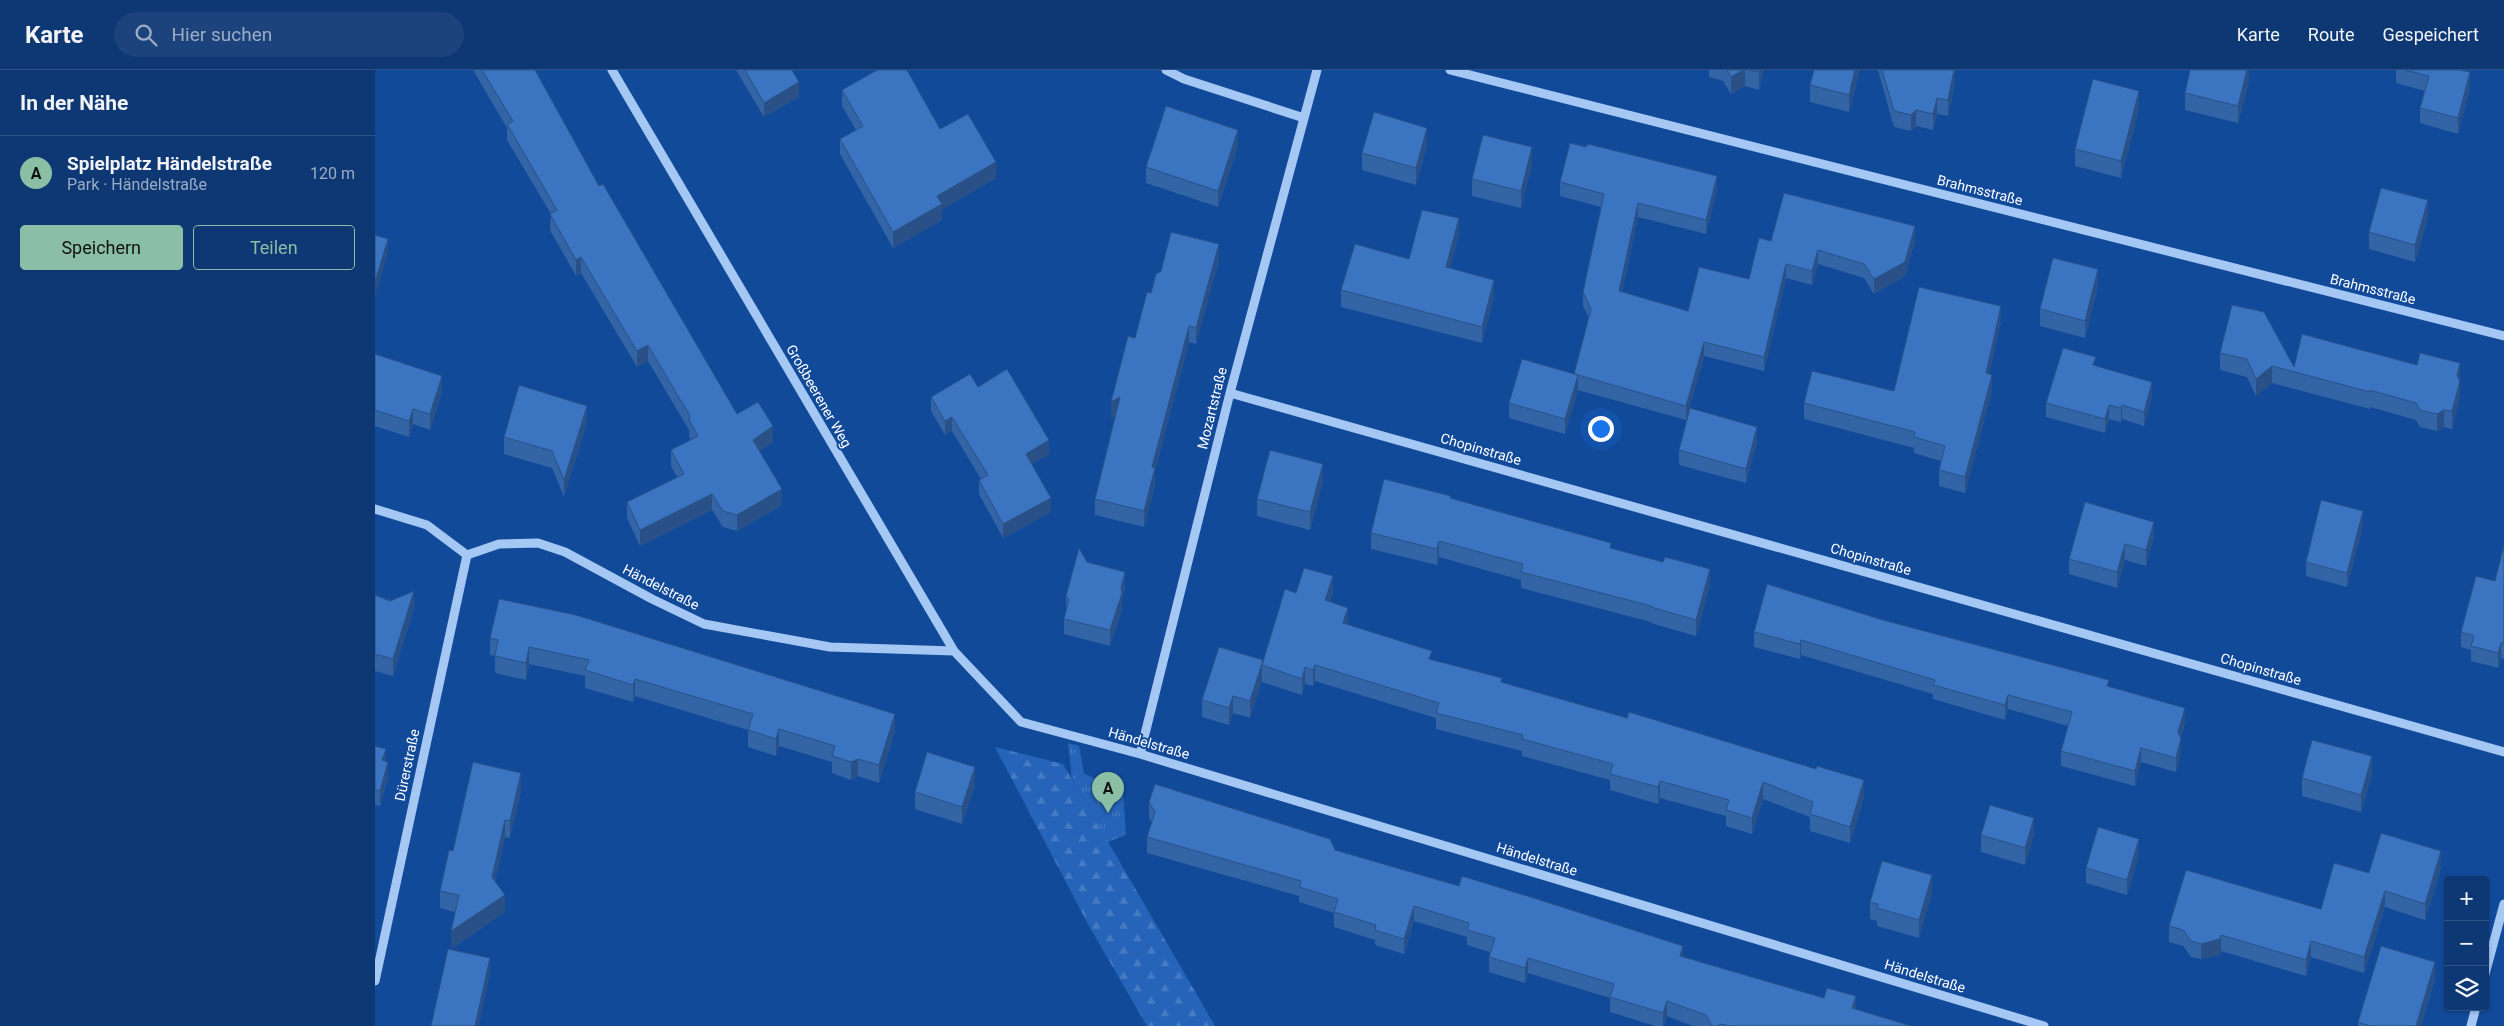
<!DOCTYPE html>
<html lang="de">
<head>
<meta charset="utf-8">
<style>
	body { margin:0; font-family:Roboto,sans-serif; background:#1c437c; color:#f1f3f6 }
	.controls { position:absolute; right:15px; bottom:15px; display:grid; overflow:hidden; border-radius:5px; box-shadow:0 1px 4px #0004 }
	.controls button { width:45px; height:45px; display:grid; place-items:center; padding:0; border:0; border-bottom:1px solid #2e5286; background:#0e3874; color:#f1f3f6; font:25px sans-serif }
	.you { position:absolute; left:1225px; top:358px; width:18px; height:18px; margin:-12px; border:4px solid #fff; border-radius:50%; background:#1a73e8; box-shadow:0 0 0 8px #1a73e833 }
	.badge { display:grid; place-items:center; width:32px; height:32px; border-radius:50%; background:#8abfa5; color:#111; font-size:16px; font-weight:700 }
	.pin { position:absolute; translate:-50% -41px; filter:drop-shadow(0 1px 2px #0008) }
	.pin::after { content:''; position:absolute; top:26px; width:18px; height:15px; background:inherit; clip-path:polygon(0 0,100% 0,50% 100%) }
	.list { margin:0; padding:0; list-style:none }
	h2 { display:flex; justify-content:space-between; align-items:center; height:65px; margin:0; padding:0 20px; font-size:21px }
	h2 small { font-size:16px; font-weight:400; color:#9bacc5 }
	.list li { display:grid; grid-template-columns:32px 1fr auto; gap:15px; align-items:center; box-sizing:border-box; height:75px; padding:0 20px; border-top:1px solid #2e5286 }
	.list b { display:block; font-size:19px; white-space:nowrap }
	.list p { margin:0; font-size:16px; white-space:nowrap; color:#9bacc5 }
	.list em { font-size:16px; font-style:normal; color:#9bacc5 }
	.actions { display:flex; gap:10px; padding:15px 20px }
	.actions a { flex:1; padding:11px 0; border:1px solid #8abfa5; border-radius:5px; text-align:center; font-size:18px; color:#8abfa5 }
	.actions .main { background:#8abfa5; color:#111 }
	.icon { flex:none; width:28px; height:28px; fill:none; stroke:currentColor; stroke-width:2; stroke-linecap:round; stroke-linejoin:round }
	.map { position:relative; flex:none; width:2129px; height:956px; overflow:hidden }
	header { display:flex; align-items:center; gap:30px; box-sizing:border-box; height:70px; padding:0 25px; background:#0e3874; border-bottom:1px solid #2e5286 }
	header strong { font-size:24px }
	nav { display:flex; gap:28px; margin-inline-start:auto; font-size:18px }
	.search { width:350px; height:45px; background:#1c437c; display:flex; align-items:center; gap:12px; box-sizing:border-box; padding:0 18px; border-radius:28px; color:#9bacc5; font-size:19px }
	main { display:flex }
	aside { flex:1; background:#0e3874 }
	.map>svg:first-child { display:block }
	.forest { fill:url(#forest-firs) }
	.park { fill:url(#park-tufts) }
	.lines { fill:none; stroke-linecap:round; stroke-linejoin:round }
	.minor { stroke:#a5c7f4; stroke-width:9 }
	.wall { fill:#3364a6 }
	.shaded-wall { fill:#295187 }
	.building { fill:#3b74c1; stroke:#295187 }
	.labels { text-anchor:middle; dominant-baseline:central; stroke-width:4; stroke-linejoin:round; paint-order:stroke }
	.street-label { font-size:14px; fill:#fff; stroke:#124a9a }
</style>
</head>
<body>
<header>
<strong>Karte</strong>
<div class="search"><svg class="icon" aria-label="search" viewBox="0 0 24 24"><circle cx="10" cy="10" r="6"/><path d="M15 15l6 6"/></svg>Hier suchen</div>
<nav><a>Karte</a><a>Route</a><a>Gespeichert</a></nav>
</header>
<main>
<aside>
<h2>In der Nähe<small></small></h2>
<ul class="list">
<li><span class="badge">A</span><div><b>Spielplatz Händelstraße</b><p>Park · Händelstraße</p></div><em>120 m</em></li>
</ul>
<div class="actions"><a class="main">Speichern</a><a>Teilen</a></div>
</aside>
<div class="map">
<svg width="2129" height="956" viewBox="0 0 2129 956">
	<defs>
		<pattern id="forest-firs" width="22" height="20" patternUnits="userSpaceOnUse" patternTransform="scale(1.25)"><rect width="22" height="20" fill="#2564b8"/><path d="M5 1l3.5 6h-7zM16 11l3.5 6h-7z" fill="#467bc3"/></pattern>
		<pattern id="park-tufts" width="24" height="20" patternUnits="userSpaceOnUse" patternTransform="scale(1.25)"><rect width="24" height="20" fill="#2564b8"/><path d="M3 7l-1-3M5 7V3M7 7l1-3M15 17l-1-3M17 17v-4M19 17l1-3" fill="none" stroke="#467bc3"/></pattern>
	</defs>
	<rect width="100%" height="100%" fill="#124a9a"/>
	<!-- forest -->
	<path class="forest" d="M620,677L688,694L840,956H772L714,856Z"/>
	<!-- park -->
	<path class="park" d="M693,673L704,676L709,704L748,720L751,765L733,772L697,709Z"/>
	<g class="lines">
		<!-- minor -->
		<path class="minor" d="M237,0L579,581L646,652L765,684L1669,956
			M791,0L809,9L929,48
			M1075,0L2129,266
			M855,323L2129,682
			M0,439L52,455L92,485
			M92,485L124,474L163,473L190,482L277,529L329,554L455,577L579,581
			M765,684L855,323L942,0
			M2110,904L2129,834
			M0,911L92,485
			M2096,956L2101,937"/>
	</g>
	<!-- wall -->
	<path class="wall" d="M98,0H160L224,116L362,344L398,372L385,381L407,435L362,461L348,457L337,440L265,476L252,448V432L302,407L296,396V380L316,370L314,366V360L273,291L262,297L206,203L201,206L175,160L176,144L132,70V58Z
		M361,0H417L424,27L389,47Z
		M1334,0H1389L1384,20L1370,16L1356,24L1348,11L1334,7Z
		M1485,0L1474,42L1435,32V15Z
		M1503,0H1580V13L1573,46L1562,44L1558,60L1541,56L1536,61L1519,57Z
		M1874,0V11L1863,53L1810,40V23Z
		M2021,0H2085L2095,18L2083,64L2045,53V38L2050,21L2021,13Z
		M467,20L565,59L621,108L567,139V150L518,178L465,84V69L481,60L467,36Z
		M1764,39L1746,108L1700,96V79Z
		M1052,75L1041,115L987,100V83Z
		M863,76L843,137L771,113V97Z
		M1157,94L1146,138L1097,126V109Z
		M1185,112L1342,120L1331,164L1263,147L1247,222L1313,241L1374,209L1396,171L1540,170L1530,206L1499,224L1489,208L1443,194L1437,215L1411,208L1389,301L1329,286L1311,350L1203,320L1190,364L1134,348V333L1199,304L1214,248L1208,236V222L1226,137L1185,126Z
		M2053,147L2040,192L1994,179V162Z
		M1084,165L1075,198L1119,226L1107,273L966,237V220L1034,189Z
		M844,190L821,274L814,272L780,401V414L769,457L720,445V429L741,345L736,348L760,268L776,223Z
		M1723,216L1710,268L1665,256V239Z
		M1626,252L1614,304L1617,321L1590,423L1564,416V400L1566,391L1539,383V378L1429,349V333L1519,321Z
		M1845,283L2085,328L2077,359L2069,357L2062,361L2045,357L2041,350L1995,337V339L1897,313L1881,326L1872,307L1845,300Z
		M0,284L67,322L55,360L38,354L34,367L0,356Z
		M1721,296L1777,326L1769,356L1747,349L1746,352L1734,349L1730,363L1671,347V333Z
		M603,317L674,384L657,394L676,442L628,468L604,424V410L606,409L577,361L570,365L556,341V327Z
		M212,353L189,427L177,398L129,384V367Z
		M1382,372L1371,413L1304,395V380Z
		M948,411L935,460L882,446V429Z
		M1076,428L1236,479L1335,515L1321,566L1276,553V552L1146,518V510L1064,487L1062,495L996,479V463Z
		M1988,455L1972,517L1931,506V492Z
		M1779,467L1771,496L1750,490L1742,518L1694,504V489Z
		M2129,475V589L2126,588L2123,598L2096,591V580L2086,577V562L2120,511Z
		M712,492L750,518L747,530V539L735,576L689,564V549L691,542V526Z
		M958,522L955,531L973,555L1057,590L1489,727L1475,773L1435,761V747L1388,729L1377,764L1351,756V746L1285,728L1283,734L1235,720V710L1147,686V681L1061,659V648L940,611L938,616L930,614L927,625L887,612V610L875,648L858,643L854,655L827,647V630L888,592L921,523Z
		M0,525L39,538L18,606L0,601Z
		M124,529L520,661L504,713L483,706L476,710L457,703V692L404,676L401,686L373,677V660L260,626L258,632L210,618V606L154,594L151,610L120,603V586L115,585V568Z
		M1508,550L1734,617L1810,653L1806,667V682L1801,702L1766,692L1760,716L1686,696V681L1693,656L1633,639L1630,650L1558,629V624L1426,585L1425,589L1379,577V562Z
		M0,676L11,691L13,707L5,736L0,735Z
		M1997,704L1986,742L1927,726V708Z
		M600,714L587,754L540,739V722Z
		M146,720L135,768L130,767L120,811L130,842L76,879L80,842L65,838V821L78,781Z
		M774,732L960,780L1308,887L1536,956H1318L1292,946L1289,956H1280L1235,942V928L1153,903L1150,913L1114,902V887L1115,882L1092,875V867L1039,851L1029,884L1000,875V870L959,857V843L924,832V826L772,783V767L777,752L774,748Z
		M1606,765H1659L1650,795L1606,782Z
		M1764,784L1752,825L1711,813V798Z
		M2066,797L2050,850L2010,837L1989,903L1936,887L1931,906L1846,881L1845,885L1826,889L1816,887L1808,876L1794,872V856L1946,839L1994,803Z
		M1557,822L1544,868L1502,856V851L1495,849V832Z
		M2060,909L2046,956H1983V952Z"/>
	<!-- shaded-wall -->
	<path class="shaded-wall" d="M1368,0H1370V16L1356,24V7Z
		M1384,0H1389L1384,20Z
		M1480,0H1485L1474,42V25Z
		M1579,0H1580V13L1573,46V30Z
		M1872,0H1874V11L1863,53V36Z
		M2095,2V18L2083,64V48Z
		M424,12V27L389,47V33Z
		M1764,21V39L1746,108V91Z
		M1562,28V44L1558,60V44Z
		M1541,40V56L1536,61V45Z
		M1052,58V75L1041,115V98Z
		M863,60V76L843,137V121Z
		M1157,77V94L1146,138V121Z
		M621,92V108L567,139V150L518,178V162L562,126Z
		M1342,106V120L1331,164V150Z
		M2053,130V147L2040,192V175Z
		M1263,133V147L1244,235V221Z
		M1084,148V165L1071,214V197Z
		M1540,156V170L1530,206L1499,224V209Z
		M13,169V183L0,227V212Z
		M844,174V190L821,274V258Z
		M1443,180V194L1437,215V201Z
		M206,187V203L201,206V190Z
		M1411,194V208L1389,301V287Z
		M1723,199V216L1710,268V251Z
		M1119,210V226L1107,273V257Z
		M1626,236V252L1611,319V303Z
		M814,256V272L780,401V414L769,457V441L777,397Z
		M1329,272V286L1311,350V336Z
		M273,275V291L262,297V281Z
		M2085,293V310L2082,305Z
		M1897,296V313L1881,326V309Z
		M1203,305V320L1190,364V349Z
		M1617,305V321L1590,423V407Z
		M67,306V322L55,360V344Z
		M2085,311V328L2077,359V341Z
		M1777,312V326L1769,356V342Z
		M745,327V342L736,348V332Z
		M1734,335V349L1730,363V349Z
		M1747,335V349L1746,352V338Z
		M212,336V353L189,427V410Z
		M38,339V354L34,367V351Z
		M2069,340V357L2062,361V344Z
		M577,347V361L570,365V351Z
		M398,356V372L378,386V370Z
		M1382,357V372L1371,413V399Z
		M674,370V384L651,398V384Z
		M948,394V411L935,460V442Z
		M407,419V435L362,461V445Z
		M337,424V440L265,476V460Z
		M676,428V442L628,468V454Z
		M1988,441V455L1972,517V503Z
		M1779,452V467L1771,496V480Z
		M1064,471V487L1062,495V479Z
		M1750,474V490L1742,518V502Z
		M1335,499V515L1321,566V550Z
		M750,502V518L747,530V539L735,576V560Z
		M958,506V522L950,546V530Z
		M39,521V538L18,606V589Z
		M973,538V554L968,570V553Z
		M1426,570V585L1425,589V574Z
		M2126,573V588L2123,598V583Z
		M154,577V594L151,610V593Z
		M888,590L887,595V610L875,648V631Z
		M940,595V611L938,616V600Z
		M930,597V614L927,625V609Z
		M260,609V626L258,632V615Z
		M1633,625V639L1630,650V635Z
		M858,626V643L854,655V638Z
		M1810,638V653L1803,677V662Z
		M520,644V661L504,713V695Z
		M404,659V676L401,686V669Z
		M1806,668V682L1801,702V688Z
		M1766,678V692L1760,716V701Z
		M11,679V694L7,690Z
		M1997,686V704L1986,742V725Z
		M483,689V706L476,710V692Z
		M13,692V707L5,736V721Z
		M600,697V714L587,754V737Z
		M146,703V720L135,768V751Z
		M1489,710V727L1475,773V757Z
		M1285,711V728L1283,734V717Z
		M1388,712V729L1377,764V748Z
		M1659,748V765L1650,795V778Z
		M130,750V767L117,824V807Z
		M1764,769V784L1752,825V810Z
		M2066,781V797L2050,850V834Z
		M1557,805V822L1544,868V850Z
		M2010,821V837L1989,903V887Z
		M130,825V842L76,879V861Z
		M1039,836V851L1029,884V869Z
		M1846,865V881L1845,885L1826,889V874Z
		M1936,871V887L1931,906V890Z
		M1308,876V891L1305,886Z
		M115,888V903L104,956H100Z
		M1153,888V903L1150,913V898Z
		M2060,892V909L2046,956H2041Z
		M1481,926V942L1477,938Z
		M1292,931V946L1289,956H1288V943Z"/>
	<!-- building -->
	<path class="building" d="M107,0H160L224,116L228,114L362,344L383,332L398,356L378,370L407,419L362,445L348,441L337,424L265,460L252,432L309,404L296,380L323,366L314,350L315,346L273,275L262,281L206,187L201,190L175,144L182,140L132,54L138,51Z
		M370,0H417L424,12L389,33Z
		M502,0H532L565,59L593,44L621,92L562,126L567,134L518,162L465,69L488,56L467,20Z
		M1352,0H1368L1356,7Z
		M1374,0H1384V2Z
		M1439,0H1480L1474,25L1435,15Z
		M1507,0H1579L1573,30L1562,28L1558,44L1541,40L1536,45L1519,41Z
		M1815,0H1872L1863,36L1810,23Z
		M2030,0H2085L2095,2L2083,48L2045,38L2054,6Z
		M1718,9L1764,21L1746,91L1700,79Z
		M791,36L863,60L843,121L771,97Z
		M999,42L1052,58L1041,98L987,83Z
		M1108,65L1157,77L1146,121L1097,109Z
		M1195,73L1211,77L1213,74L1342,106L1331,150L1263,133L1244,221L1313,241L1324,197L1374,209L1384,168L1396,171L1409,123L1540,156L1530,192L1499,209L1489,194L1443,180L1437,201L1411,194L1389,287L1329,272L1311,336L1203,305L1199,304L1216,239L1208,222L1229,124L1185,112Z
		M2006,118L2053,130L2040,175L1994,162Z
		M1047,140L1084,148L1071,197L1119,210L1107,257L966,220L980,174L1034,189Z
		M796,162L844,174L821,258L814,256L777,397L780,398L769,441L720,429L745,327L736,332L753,266L760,268L772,222L776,223L781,204L786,201Z
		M0,165L13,169L0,212Z
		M1678,188L1723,199L1710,251L1665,239Z
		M1544,217L1626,236L1611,303L1617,305L1590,407L1564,400L1570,376L1539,367L1540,362L1429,333L1437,301L1519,321Z
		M1857,235L1889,242L1919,297L1927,264L2042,295L2045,283L2085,293L2082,305L2085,311L2077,341L2069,340L2062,344L2045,340L2041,333L1995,320V322L1897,296L1881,309L1872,289L1845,283Z
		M1688,278L1721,287L1718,295L1777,312L1769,342L1747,335L1746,338L1734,335L1730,349L1671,333Z
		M0,284L67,306L55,344L38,339L34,351L0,340Z
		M1147,289L1203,305L1190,349L1134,333Z
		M632,299L674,370L651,384L676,428L628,454L604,410L613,405L577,347L570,351L556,327L595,304L603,317Z
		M144,315L212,336L189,410L177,381L129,367Z
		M1315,338L1382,357L1371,399L1304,380Z
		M895,380L948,394L935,442L882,429Z
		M1009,409L1076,426L1075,428L1236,473L1235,478L1288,492L1290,487L1335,499L1321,550L1276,537V536L1146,502L1148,494L1064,471L1062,479L996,463Z
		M1946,430L1988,441L1972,503L1931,492Z
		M1710,432L1779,452L1771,480L1750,474L1742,502L1694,489Z
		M2129,475V573H2126L2123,583L2096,576L2099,566L2086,562L2101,506L2120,511Z
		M704,478L712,492L750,502L746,518L747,523L735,560L689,549L694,529L691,526Z
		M929,498L958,506L950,530L973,538L968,553L1057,581L1054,589L1127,608L1126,612L1252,648L1254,642L1441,699L1442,696L1489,710L1475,757L1435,744L1438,732L1388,712L1377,748L1351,740L1354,730L1285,711L1283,717L1235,704L1238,694L1147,669L1148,665L1061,643L1064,633L940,595L938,600L930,597L927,609L887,595L910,519L921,523Z
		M1392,514L1508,550L1734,610L1732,616L1810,638L1803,662L1806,668L1801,688L1766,678L1760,701L1686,681L1697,642L1633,625L1630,635L1558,615L1560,610L1426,570L1425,574L1379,562Z
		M39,521L18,589L0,584V525L15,531Z
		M124,529L201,545L520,644L504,695L483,689L476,692L457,686L460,676L404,659L401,669L373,660L378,644L260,609L258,615L210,600L214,590L154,577L151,593L120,586L123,570L115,568Z
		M844,577L888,590L875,631L858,626L854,638L827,630Z
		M1937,670L1997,686L1986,725L1927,708Z
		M0,676L11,679L7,690L13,692L5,721L0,720Z
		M552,682L600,697L587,737L540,722Z
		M98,692L146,703L135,751L130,750L117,807L130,825L76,861L84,825L65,821L74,780L78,781Z
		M780,714L955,769L960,780L1084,816L1087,806L1162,829L1308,876L1305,886L1449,928L1452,918L1481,926L1477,938L1536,956H1354L1346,954L1342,956H1337L1331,945L1292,931L1288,943L1235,927L1239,914L1153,888L1150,898L1114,887L1120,868L1092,860L1094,853L1039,836L1029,869L1000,860L1001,855L959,842L963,829L924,817L926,811L772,767L780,742L774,732Z
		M1615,735L1659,748L1650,778L1606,765Z
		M1723,757L1764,769L1752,810L1711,798Z
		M2006,763L2066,781L2050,834L2010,821L1989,887L1936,871L1931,890L1846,865L1845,869L1826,874L1816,871L1808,860L1794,856L1811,800L1946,839L1959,793L1994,803Z
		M1507,791L1557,805L1544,850L1502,838L1503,834L1495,832Z
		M2006,876L2060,892L2041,956H1995L1983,952Z
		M73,879L115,888L100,956H56Z"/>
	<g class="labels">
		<!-- street labels -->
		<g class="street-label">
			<text transform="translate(1605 120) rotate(14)">Brahmsstraße</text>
			<text transform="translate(1998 219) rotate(14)">Brahmsstraße</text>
			<text transform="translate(444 326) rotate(60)">Großbeerener Weg</text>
			<text transform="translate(837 338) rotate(-76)">Mozartstraße</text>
			<text transform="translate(1106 379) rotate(16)">Chopinstraße</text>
			<text transform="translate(1496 489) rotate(16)">Chopinstraße</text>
			<text transform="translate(286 517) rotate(27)">Händelstraße</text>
			<text transform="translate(1886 599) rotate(16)">Chopinstraße</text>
			<text transform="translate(774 673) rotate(16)">Händelstraße</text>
			<text transform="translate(32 695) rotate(-78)">Dürerstraße</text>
			<text transform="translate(1162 789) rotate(17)">Händelstraße</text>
			<text transform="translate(1550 906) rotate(17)">Händelstraße</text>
		</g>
	</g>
</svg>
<div class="controls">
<button>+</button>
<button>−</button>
<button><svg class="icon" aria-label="layers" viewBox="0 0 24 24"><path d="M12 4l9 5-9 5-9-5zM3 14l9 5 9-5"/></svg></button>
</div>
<div class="you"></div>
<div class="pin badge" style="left:733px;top:743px">A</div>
</div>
</main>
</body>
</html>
